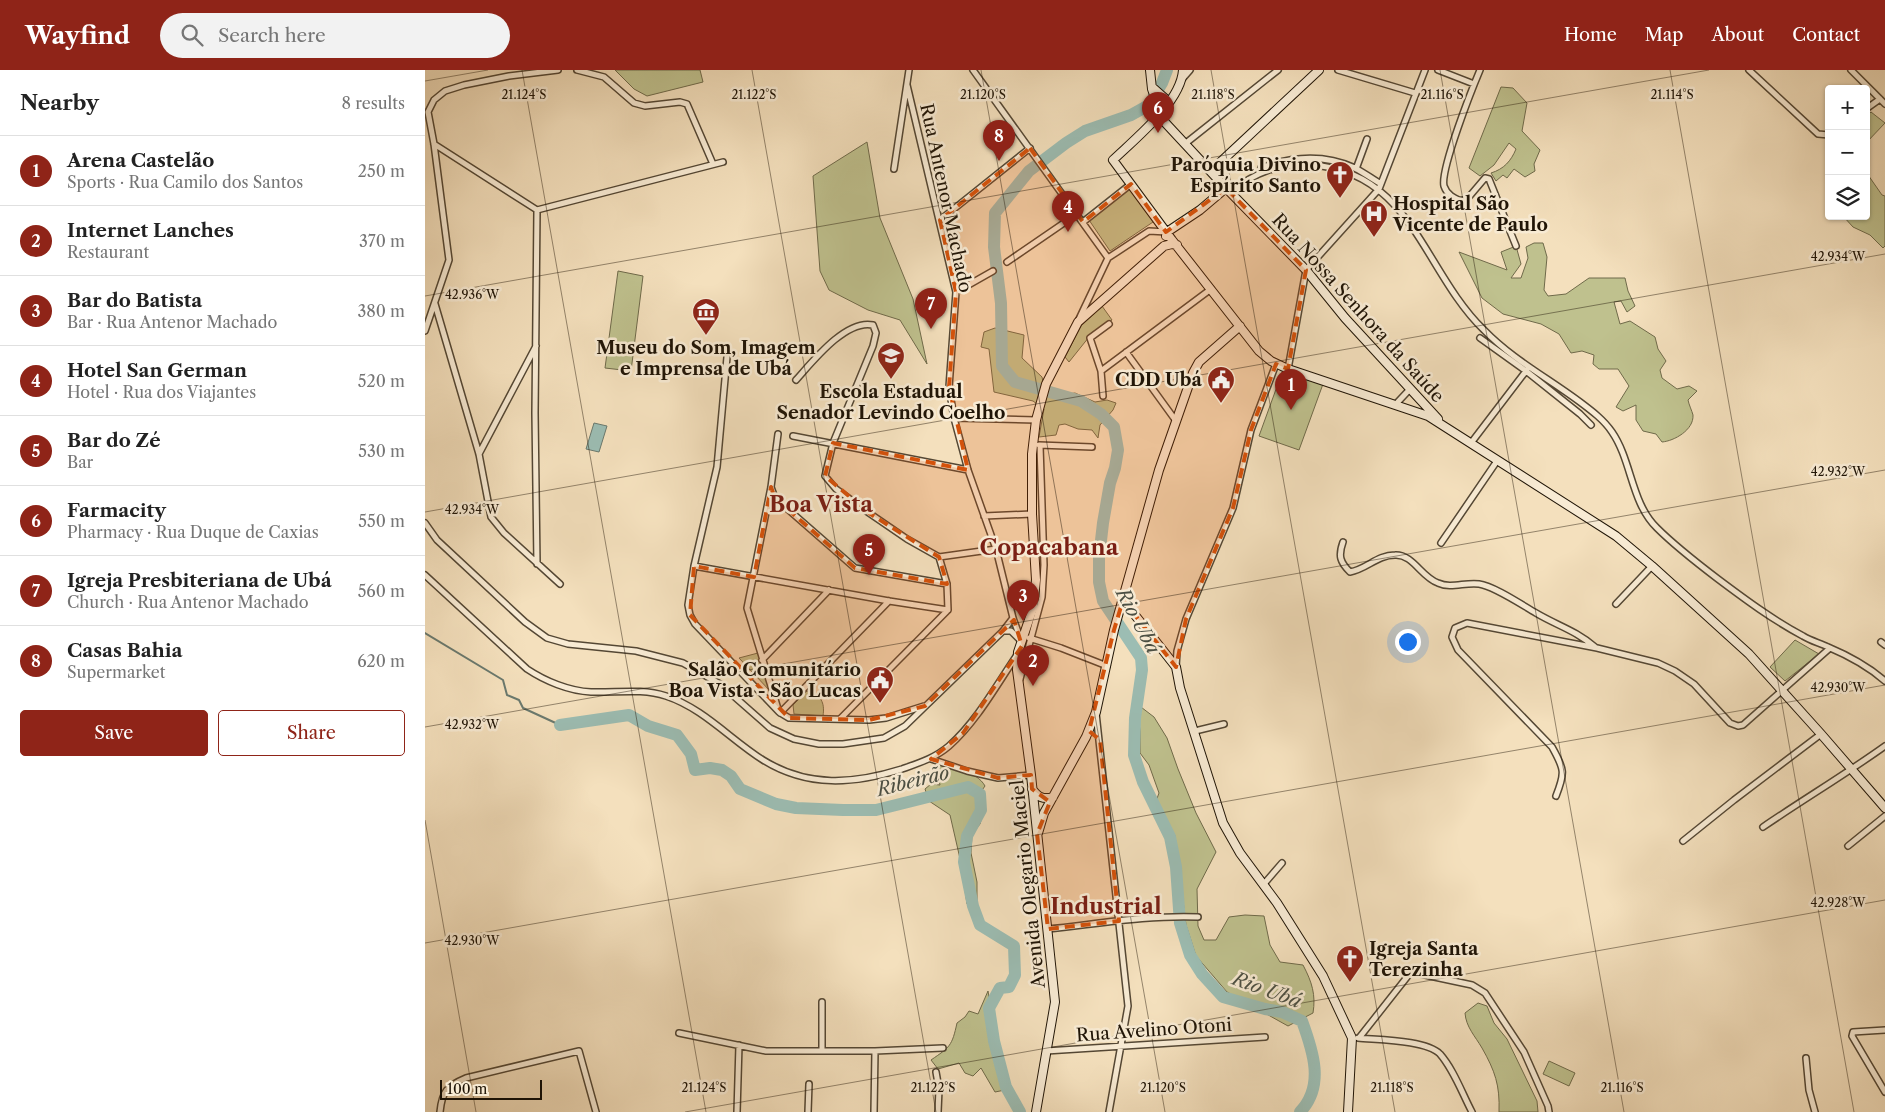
<!DOCTYPE html>
<html lang="en">
<head>
<meta charset="utf-8">
<style>
	body { margin:0; font-family:"Libre Caslon Text",serif; background:#f2f2f2; color:#222 }
	.controls { position:absolute; right:15px; top:15px; display:grid; overflow:hidden; border-radius:5px; box-shadow:0 1px 4px #0004 }
	.controls button { width:45px; height:45px; display:grid; place-items:center; padding:0; border:0; border-bottom:1px solid #e0e0e0; background:#fff; color:#222; font:25px sans-serif }
	.scale { position:absolute; left:15px; bottom:12px; width:102px; box-sizing:border-box; padding-left:5px; border:2px solid #1f1406; border-top:0; font-size:14px; line-height:18px; white-space:nowrap; color:#1f1406; -webkit-text-stroke:4px #f8ebd4; paint-order:stroke }
	.you { position:absolute; left:982px; top:571px; width:18px; height:18px; margin:-12px; border:4px solid #fff; border-radius:50%; background:#1a73e8; box-shadow:0 0 0 8px #1a73e833 }
	.badge { display:grid; place-items:center; width:32px; height:32px; border-radius:50%; background:#8f2418; color:#fff; font-size:16px; font-weight:700 }
	.pin { position:absolute; translate:-50% -41px; filter:drop-shadow(0 1px 2px #0008) }
	.pin::after { content:''; position:absolute; top:26px; width:18px; height:15px; background:inherit; clip-path:polygon(0 0,100% 0,50% 100%) }
	.list { margin:0; padding:0; list-style:none }
	h2 { display:flex; justify-content:space-between; align-items:center; height:65px; margin:0; padding:0 20px; font-size:21px }
	h2 small { font-size:16px; font-weight:400; color:#767676 }
	.list li { display:grid; grid-template-columns:32px 1fr auto; gap:15px; align-items:center; box-sizing:border-box; height:70px; padding:0 20px; border-top:1px solid #e0e0e0 }
	.list b { display:block; font-size:19px; white-space:nowrap }
	.list p { margin:0; font-size:16px; white-space:nowrap; color:#767676 }
	.list em { font-size:16px; font-style:normal; color:#767676 }
	.actions { display:flex; gap:10px; padding:15px 20px }
	.actions a { flex:1; padding:11px 0; border:1px solid #8f2418; border-radius:5px; text-align:center; font-size:18px; color:#8f2418 }
	.actions .main { background:#8f2418; color:#fff }
	.icon { flex:none; width:28px; height:28px; fill:none; stroke:currentColor; stroke-width:2; stroke-linecap:round; stroke-linejoin:round }
	.map { position:relative; flex:none; width:1460px; height:1042px; overflow:hidden }
	header { display:flex; align-items:center; gap:30px; box-sizing:border-box; height:70px; padding:0 25px; background:#8f2418; color:#fff }
	header strong { font-size:24px }
	nav { display:flex; gap:28px; margin-inline-start:auto; font-size:18px }
	.search { width:350px; height:45px; background:#f2f2f2; display:flex; align-items:center; gap:12px; box-sizing:border-box; padding:0 18px; border-radius:28px; color:#767676; font-size:19px }
	main { display:flex }
	aside { flex:1; background:#fff }
	.map>svg:first-child { display:block }
	.green { fill:#bfc18e; stroke:#6f6a4a }
	.water { fill:#9cbdb3; stroke:#6a796e }
	.lines { fill:none; stroke-linecap:round; stroke-linejoin:round }
	.stream { stroke:#6a796e; stroke-width:2 }
	.river { stroke:#9cbdb3; stroke-width:12 }
	.street-casing { stroke:#544734; stroke-width:8 }
	.secondary-casing { stroke:#1f1406; stroke-width:10 }
	.street { stroke:#f8ebd4; stroke-width:5 }
	.secondary { stroke:#f8ebd4; stroke-width:8 }
	.marked { fill:#d4520b; fill-opacity:0.2; stroke:#d4520b; stroke-width:4; stroke-dasharray:10 6; stroke-linejoin:round }
	.ticks { fill:none; stroke:#1f1406; stroke-width:1; stroke-opacity:0.45 }
	.labels { text-anchor:middle; dominant-baseline:central; stroke-width:5; stroke-linejoin:round; paint-order:stroke }
	.poi-label { font-size:18px; font-weight:bold; fill:#1f1406; stroke:#f8ebd4; text-anchor:end }
	.street-label { font-size:18px; fill:#1f1406; stroke:#f8ebd4 }
	.water-label { font-size:19px; font-style:italic; fill:#4b4f43; stroke:#f8ebd4 }
	.district-label { font-size:22px; font-weight:bold; fill:#7a1f14; stroke:#f8ebd4 }
	.ticks-label { font-size:12px; text-anchor:middle; fill:#1f1406; stroke:#f8ebd4; stroke-width:5; stroke-linejoin:round; paint-order:stroke }
</style>
</head>
<body>
<header>
<strong>Wayfind</strong>
<div class="search"><svg class="icon" aria-label="search" viewBox="0 0 24 24"><circle cx="10" cy="10" r="6"/><path d="M15 15l6 6"/></svg>Search here</div>
<nav><a>Home</a><a>Map</a><a>About</a><a>Contact</a></nav>
</header>
<main>
<aside>
<h2>Nearby<small>8 results</small></h2>
<ul class="list">
<li><span class="badge">1</span><div><b>Arena Castelão</b><p>Sports · Rua Camilo dos Santos</p></div><em>250 m</em></li>
<li><span class="badge">2</span><div><b>Internet Lanches</b><p>Restaurant</p></div><em>370 m</em></li>
<li><span class="badge">3</span><div><b>Bar do Batista</b><p>Bar · Rua Antenor Machado</p></div><em>380 m</em></li>
<li><span class="badge">4</span><div><b>Hotel San German</b><p>Hotel · Rua dos Viajantes</p></div><em>520 m</em></li>
<li><span class="badge">5</span><div><b>Bar do Zé</b><p>Bar</p></div><em>530 m</em></li>
<li><span class="badge">6</span><div><b>Farmacity</b><p>Pharmacy · Rua Duque de Caxias</p></div><em>550 m</em></li>
<li><span class="badge">7</span><div><b>Igreja Presbiteriana de Ubá</b><p>Church · Rua Antenor Machado</p></div><em>560 m</em></li>
<li><span class="badge">8</span><div><b>Casas Bahia</b><p>Supermarket</p></div><em>620 m</em></li>
</ul>
<div class="actions"><a class="main">Save</a><a>Share</a></div>
</aside>
<div class="map">
<svg width="1460" height="1042" viewBox="0 0 1460 1042">
	<rect width="100%" height="100%" fill="#f4e0bd"/>
	<filter id="stains"><feTurbulence type="fractalNoise" baseFrequency=".004" numOctaves="4"/><feColorMatrix values="0 0 0 0 .2 0 0 0 0 .09 0 0 0 0 .02 0 0 0 .5 -.17"/></filter>
	<radialGradient id="worn" r=".72"><stop offset=".6" stop-color="#630" stop-opacity="0"/><stop offset="1" stop-color="#630" stop-opacity=".3"/></radialGradient>
	<!-- green -->
	<path class="green" d="M190,0H275L278,12L222,26L209,19Z
		M1076,17L1088,18L1102,33L1097,61L1115,80L1109,94L1110,101L1100,107L1089,99L1082,108L1078,105L1071,111L1066,103C1079,99 1086,91 1091,79L1084,73L1069,95L1055,106L1044,98Z
		M1446,42L1460,53L1441,73V47Z
		M442,72L455,148L488,229L502,294L475,250L443,240L404,220L395,201L388,106Z
		M1441,102L1457,125L1460,126V176L1458,178L1445,165L1428,157L1418,146H1441Z
		M705,117L731,150L685,181L664,150Z
		M1109,173H1118L1122,187L1119,220L1123,226L1141,224L1164,208H1200L1203,221L1210,236L1202,242L1196,231L1189,232L1195,254L1205,251L1230,267L1233,279L1241,291L1235,300L1237,308L1252,319L1264,316L1272,321L1263,330C1264,335 1267,341 1268,345C1269,360 1249,371 1237,372L1231,364L1218,361L1211,350V335L1198,341L1191,337L1204,316L1193,299H1174L1168,294L1169,285L1157,281L1146,283L1134,264L1116,254L1078,244L1057,228L1034,182L1082,200L1076,182L1091,176L1096,194L1086,208H1096L1103,188L1101,177Z
		M193,201L218,206L206,301L180,298Z
		M677,236L687,250L664,267L644,292L640,287L656,256Z
		M570,258L599,265L597,288L617,307L620,321L636,325L650,323L670,332L682,330L691,333L688,340L675,355L673,368L667,360L653,359L640,354L634,355L631,365L614,367L619,339L608,331L569,322L564,279L556,277L559,262Z
		M858,300L898,314L874,380L834,366Z
		M1370,570L1394,584L1360,611L1345,597Z
		M333,583L345,621L314,588Z
		M382,621C396,625 400,632 398,646L369,644L368,635Z
		M712,634L729,647L742,668L753,699L771,743L791,782L772,819L773,856L779,870H791L804,847L820,845L839,846L845,875L855,892L878,895C887,912 891,925 888,943L863,956L802,922L771,886L761,855L750,766L730,734L734,723L724,695L715,683V661Z
		M510,694C526,697 552,701 560,716L555,723L560,735L555,754L547,764L546,783L552,812V833L548,836L542,834L536,793L525,745L504,731L500,719L506,714L515,715Z
		M563,921L580,1020L570,1022L556,998L548,1006L540,1003L534,993L513,999L506,990C525,977 527,976 532,953L540,947L544,941L553,944Z
		M1053,933L1062,936L1069,953L1082,969L1112,1031L1113,1042H1074C1075,1015 1070,1001 1057,978C1050,966 1041,957 1040,943Z
		M1124,991L1150,1003L1144,1016L1118,1004Z"/>
	<!-- water -->
	<path class="water" d="M169,353L182,356L174,382L161,379Z"/>
	<g class="lines">
		<!-- stream -->
		<path class="stream" d="M0,563L78,610L82,625L94,630L98,638L135,655"/>
		<!-- river -->
		<path class="river" d="M742,0L737,13L724,35L706,45L660,61L641,73L604,101L570,143L569,177L576,233L577,296L590,312L656,331L676,344L689,357L693,380L690,398L685,413L678,453L674,488V512L678,531L716,588L717,600L710,648L709,685L718,712L745,767L751,797L755,853L765,885L777,904L798,927L840,939L857,942L877,951C888,981 900,1016 875,1042
			M135,655L204,645L223,656L252,665L266,684L270,700L285,698L297,700L306,706L315,719L351,734L371,738L418,740H451L543,717L555,724L556,740L542,766L539,792L548,836L555,855L589,876L590,905L584,917L575,918L564,938L569,971L581,1017L595,1042"/>
		<defs>
			<path id="street" d="M152,0L179,7L209,33L220,36L255,32L262,34L288,94
				M548,0L683,188
				M913,0L990,23
				M1013,0L1049,14
				M1055,0C1047,19 1015,100 1019,116C1022,125 1029,128 1036,131L1043,128L1060,108L1064,109L1091,176
				M1324,0L1393,64L1404,65
				M1426,0L1460,34
				M758,8L765,0
				M482,15L531,222L524,317L529,348L543,400L571,479L588,548L596,570
				M1441,39L1455,29
				M761,73L853,0
				M9,74L112,140
				M836,98C868,86 899,84 930,98C939,103 948,109 956,114
				M469,99L484,0
				M931,99L942,69
				M805,122C831,102 854,93 887,95C987,102 998,201 1059,260C1087,289 1123,308 1155,332C1167,341 1179,350 1187,362C1207,391 1206,433 1232,458C1251,477 1272,493 1293,509C1321,530 1348,550 1378,566C1386,571 1395,573 1403,577C1422,585 1444,597 1460,611
				M515,150L605,78
				M658,152L706,114
				M683,188L724,161L742,162
				M582,192L652,144
				M531,222L568,201
				M10,234L54,384L66,447L79,463L135,514
				M654,249L683,188
				M0,261L24,190L9,74L3,42L9,30L20,21L39,15L84,6L133,0
				M701,282L751,351
				M302,287L292,397L269,496L263,535L265,545L270,554L354,642L364,648L444,650L461,648L499,636
				M863,299L881,200L954,119L1000,0
				M1102,299L1101,301L1155,344L1166,355
				M676,301L786,219
				M371,310C388,291 421,249 448,255L451,263L448,276L408,373L400,406L411,419L444,443L482,469L514,487L571,479
				M678,326L676,301L665,268L684,254
				M970,335L985,319
				M529,348L611,350
				M368,366L543,400
				M1046,373L1101,301L1055,268
				M614,375L667,377
				M54,384L111,276
				M346,417L350,428L430,498L522,514
				M559,446L607,444
				M0,453L12,470L100,552L122,568L143,574L211,581L258,593L295,614L345,658L369,669L394,674H418L459,668L480,656L578,561L588,548
				M918,472C913,486 915,492 925,502C942,499 952,485 970,485C988,484 996,507 1013,513C1026,519 1040,512 1054,514C1069,516 1097,535 1111,543C1133,556 1150,560 1170,577
				M1016,473L1072,391
				M112,494L110,343L112,140L298,92
				M269,496L464,531L523,540
				M0,505L102,599C120,611 144,621 166,622C191,623 216,618 241,626C278,638 306,670 338,690C383,718 429,714 477,699C494,693 510,688 524,676C552,651 571,616 592,585
				M1191,534L1227,496
				M578,561H586L594,569
				M604,568L636,578L682,596
				M1456,572L1460,575
				M337,590L404,520
				M751,597L752,581L761,549L808,438L826,360L851,294
				M595,609L617,527L619,495L615,376
				M353,639L322,538L346,417L353,364
				M355,643L464,531
				M671,643L703,936L684,1042
				M415,649L523,540L522,514L514,487
				M770,661L799,654
				M506,689L542,701L573,708L606,705
				M1131,726C1140,703 1140,700 1127,677L1033,580L1027,567L1030,558L1042,553L1172,578L1233,593L1250,601L1269,614L1305,653L1313,656L1318,655L1405,578
				M1338,757C1379,729 1421,704 1460,676
				M1258,771L1309,730L1396,664
				M1423,776L1460,746
				M838,815L857,793
				M623,859C672,854 723,845 773,847
				M1460,960L1428,962L1427,966L1460,1022
				M254,963L341,981H450L518,978
				M933,968C953,970 1001,970 1015,984C1029,1000 1037,1023 1047,1042
				M934,968L986,902L1047,915L1060,923L1099,982L1123,1036L1124,1042
				M397,981V932
				M621,981L840,967
				M1381,988L1384,1020L1390,1042
				M511,1002L514,1019L513,1042
				M15,1042C17,1021 22,1016 41,1008L154,981L171,1042
				M312,1042L314,975
				M383,1042L384,1014
				M449,1042L450,981"/>
			<path id="secondary" d="M725,0L727,19L734,40V46
				M758,0C756,32 711,68 688,90L747,170L834,281L846,291L863,299L1003,346L1191,466L1227,496L1324,584L1396,664L1460,738
				M727,17L744,32
				M734,46L801,118L881,200L920,248L1013,349
				M786,101L894,0
				M741,166L742,162L775,140L801,118
				M698,530L751,597L755,618L798,753L815,783L852,833L898,906L927,968L923,1042
				M607,719C613,727 618,730 628,727
				M613,763L619,743L661,667L671,642L689,560L734,400L768,303L774,292L815,256
				M611,1042L630,932L606,705L592,600L593,582L608,538L611,510L607,444V384L611,350L621,314L653,252L739,176L747,174L752,175"/>
		</defs>
		<!-- street casing -->
		<use href="#street" class="street-casing"/>
		<!-- secondary casing -->
		<use href="#secondary" class="secondary-casing"/>
		<!-- street -->
		<use href="#street" class="street"/>
		<!-- secondary -->
		<use href="#secondary" class="secondary"/>
	</g>
	<!-- marked area -->
	<path class="marked" d="M605,78L658,152L706,114L741,162L801,118L881,200L863,299L851,294L826,360L808,438L761,549L751,597L698,530L689,560L664,661L675,670L694,851L623,859L612,764L625,732L607,719L606,705L573,708L506,689L538,663L597,576L589,550L500,636L444,650L364,648L265,545L269,496L329,507L346,417L350,428L430,498L522,514L514,487L444,443L400,406L408,373L543,400L524,317L531,222L515,150Z"/>
	<!-- ticks -->
	<path class="ticks" d="M97,0L281,1042M327,0L511,1042M556,0L740,1042M786,0L970,1042M1015,0L1199,1042M1245,0L1429,1042M0,11L63,0M0,226L1284,0M0,442L1460,184M0,657L1460,400M0,750L51,1042M0,873L1460,615M260,1042L1460,830"/>
	<!-- icons -->
	<defs>
		<symbol id="church-pin" viewBox="-11 -11 22 30"><path d="M0 17L-7.5 6A9.5 9.5 0 1 1 7.5 6Z" fill="#8f2418" stroke="#f8ebd4"/><path d="M-1.2-6h2.4v3.5h3.3v2.4h-3.3V6h-2.4V-.1h-3.3v-2.4h3.3Z" fill="#fff"/></symbol>
		<symbol id="hospital-pin" viewBox="-11 -11 22 30"><path d="M0 17L-7.5 6A9.5 9.5 0 1 1 7.5 6Z" fill="#8f2418" stroke="#f8ebd4"/><path d="M-5-5h3v3.5h4V-5h3V5h-3V1.5h-4V5h-3Z" fill="#fff"/></symbol>
		<symbol id="museum-pin" viewBox="-11 -11 22 30"><path d="M0 17L-7.5 6A9.5 9.5 0 1 1 7.5 6Z" fill="#8f2418" stroke="#f8ebd4"/><path d="M0-6L6-3V-2H-6V-3ZM-5-1h2V3h-2ZM-1-1h2V3h-2ZM3-1h2V3H3ZM-6 4H6V6H-6Z" fill="#fff"/></symbol>
		<symbol id="school-pin" viewBox="-11 -11 22 30"><path d="M0 17L-7.5 6A9.5 9.5 0 1 1 7.5 6Z" fill="#8f2418" stroke="#f8ebd4"/><path d="M0-5L7-2L0 1L-7-2ZM-4 1L0 2.5L4 1V4Q0 6-4 4Z" fill="#fff"/></symbol>
		<symbol id="civic-pin" viewBox="-11 -11 22 30"><path d="M0 17L-7.5 6A9.5 9.5 0 1 1 7.5 6Z" fill="#8f2418" stroke="#f8ebd4"/><path d="M-.6-6.5H3V-4.5H.6V-3L4-1V1h2V6H-6V1h2V-1L-.6-3ZM-1.2 2.5V6h2.4V2.5Z" fill="#fff"/></symbol>
	</defs>
	<g fill-rule="evenodd">
		<use href="#church-pin" x="899" y="89" width="32" height="43"/>
		<use href="#hospital-pin" x="933" y="128" width="32" height="43"/>
		<use href="#museum-pin" x="265" y="226" width="32" height="43"/>
		<use href="#school-pin" x="450" y="270" width="32" height="43"/>
		<use href="#civic-pin" x="780" y="294" width="32" height="43"/>
		<use href="#civic-pin" x="439" y="594" width="32" height="43"/>
		<use href="#church-pin" x="909" y="873" width="32" height="43"/>
	</g>
	<g class="labels">
		<!-- poi labels -->
		<g class="poi-label">
			<text x="896" y="95">Paróquia Divino<tspan x="896" dy="21">Espírito Santo</tspan></text>
			<text x="968" y="134" text-anchor="start">Hospital São<tspan x="968" dy="21">Vicente de Paulo</tspan></text>
			<text x="281" y="278" text-anchor="middle">Museu do Som, Imagem<tspan x="281" dy="21">e Imprensa de Ubá</tspan></text>
			<text x="777" y="310">CDD Ubá</text>
			<text x="466" y="322" text-anchor="middle">Escola Estadual<tspan x="466" dy="21">Senador Levindo Coelho</tspan></text>
			<text x="436" y="600">Salão Comunitário<tspan x="436" dy="21">Boa Vista - São Lucas</tspan></text>
			<text x="944" y="879" text-anchor="start">Igreja Santa<tspan x="944" dy="21">Terezinha</tspan></text>
		</g>
		<!-- street labels -->
		<g class="street-label">
			<text transform="translate(521 128) rotate(78)">Rua Antenor Machado</text>
			<text transform="translate(933 238) rotate(48)">Rua Nossa Senhora da Saúde</text>
			<text transform="translate(603 814) rotate(-96)">Avenida Olegario Maciel</text>
			<text transform="translate(729 960) rotate(-4)">Rua Avelino Otoni</text>
		</g>
		<!-- water labels -->
		<g class="water-label">
			<text transform="translate(713 551) rotate(62)">Rio Ubá</text>
			<text transform="translate(488 711) rotate(-14)">Ribeirão</text>
			<text transform="translate(842 920) rotate(20)">Rio Ubá</text>
		</g>
		<!-- district labels -->
		<g class="district-label">
			<text x="396" y="434">Boa Vista</text>
			<text x="624" y="477">Copacabana</text>
			<text x="681" y="836">Industrial</text>
		</g>
	</g>
	<g class="ticks-label">
		<text x="99" y="29">21.124°S</text>
		<text x="329" y="29">21.122°S</text>
		<text x="558" y="29">21.120°S</text>
		<text x="788" y="29">21.118°S</text>
		<text x="1017" y="29">21.116°S</text>
		<text x="1247" y="29">21.114°S</text>
		<text x="1413" y="191">42.934°W</text>
		<text x="47" y="229">42.936°W</text>
		<text x="1413" y="406">42.932°W</text>
		<text x="47" y="444">42.934°W</text>
		<text x="1413" y="622">42.930°W</text>
		<text x="47" y="659">42.932°W</text>
		<text x="1413" y="837">42.928°W</text>
		<text x="47" y="875">42.930°W</text>
		<text x="279" y="1022">21.124°S</text>
		<text x="508" y="1022">21.122°S</text>
		<text x="738" y="1022">21.120°S</text>
		<text x="967" y="1022">21.118°S</text>
		<text x="1197" y="1022">21.116°S</text>
	</g>
	<rect width="100%" height="100%" filter="url(#stains)"/>
	<rect width="100%" height="100%" fill="url(#worn)"/>
</svg>
<div class="controls">
<button>+</button>
<button>−</button>
<button><svg class="icon" aria-label="layers" viewBox="0 0 24 24"><path d="M12 4l9 5-9 5-9-5zM3 14l9 5 9-5"/></svg></button>
</div>
<div class="scale">100 m</div>
<div class="you"></div>
<div class="pin badge" style="left:866px;top:340px">1</div>
<div class="pin badge" style="left:608px;top:616px">2</div>
<div class="pin badge" style="left:598px;top:551px">3</div>
<div class="pin badge" style="left:643px;top:162px">4</div>
<div class="pin badge" style="left:444px;top:505px">5</div>
<div class="pin badge" style="left:733px;top:63px">6</div>
<div class="pin badge" style="left:506px;top:259px">7</div>
<div class="pin badge" style="left:574px;top:91px">8</div>
</div>
</main>
</body>
</html>
